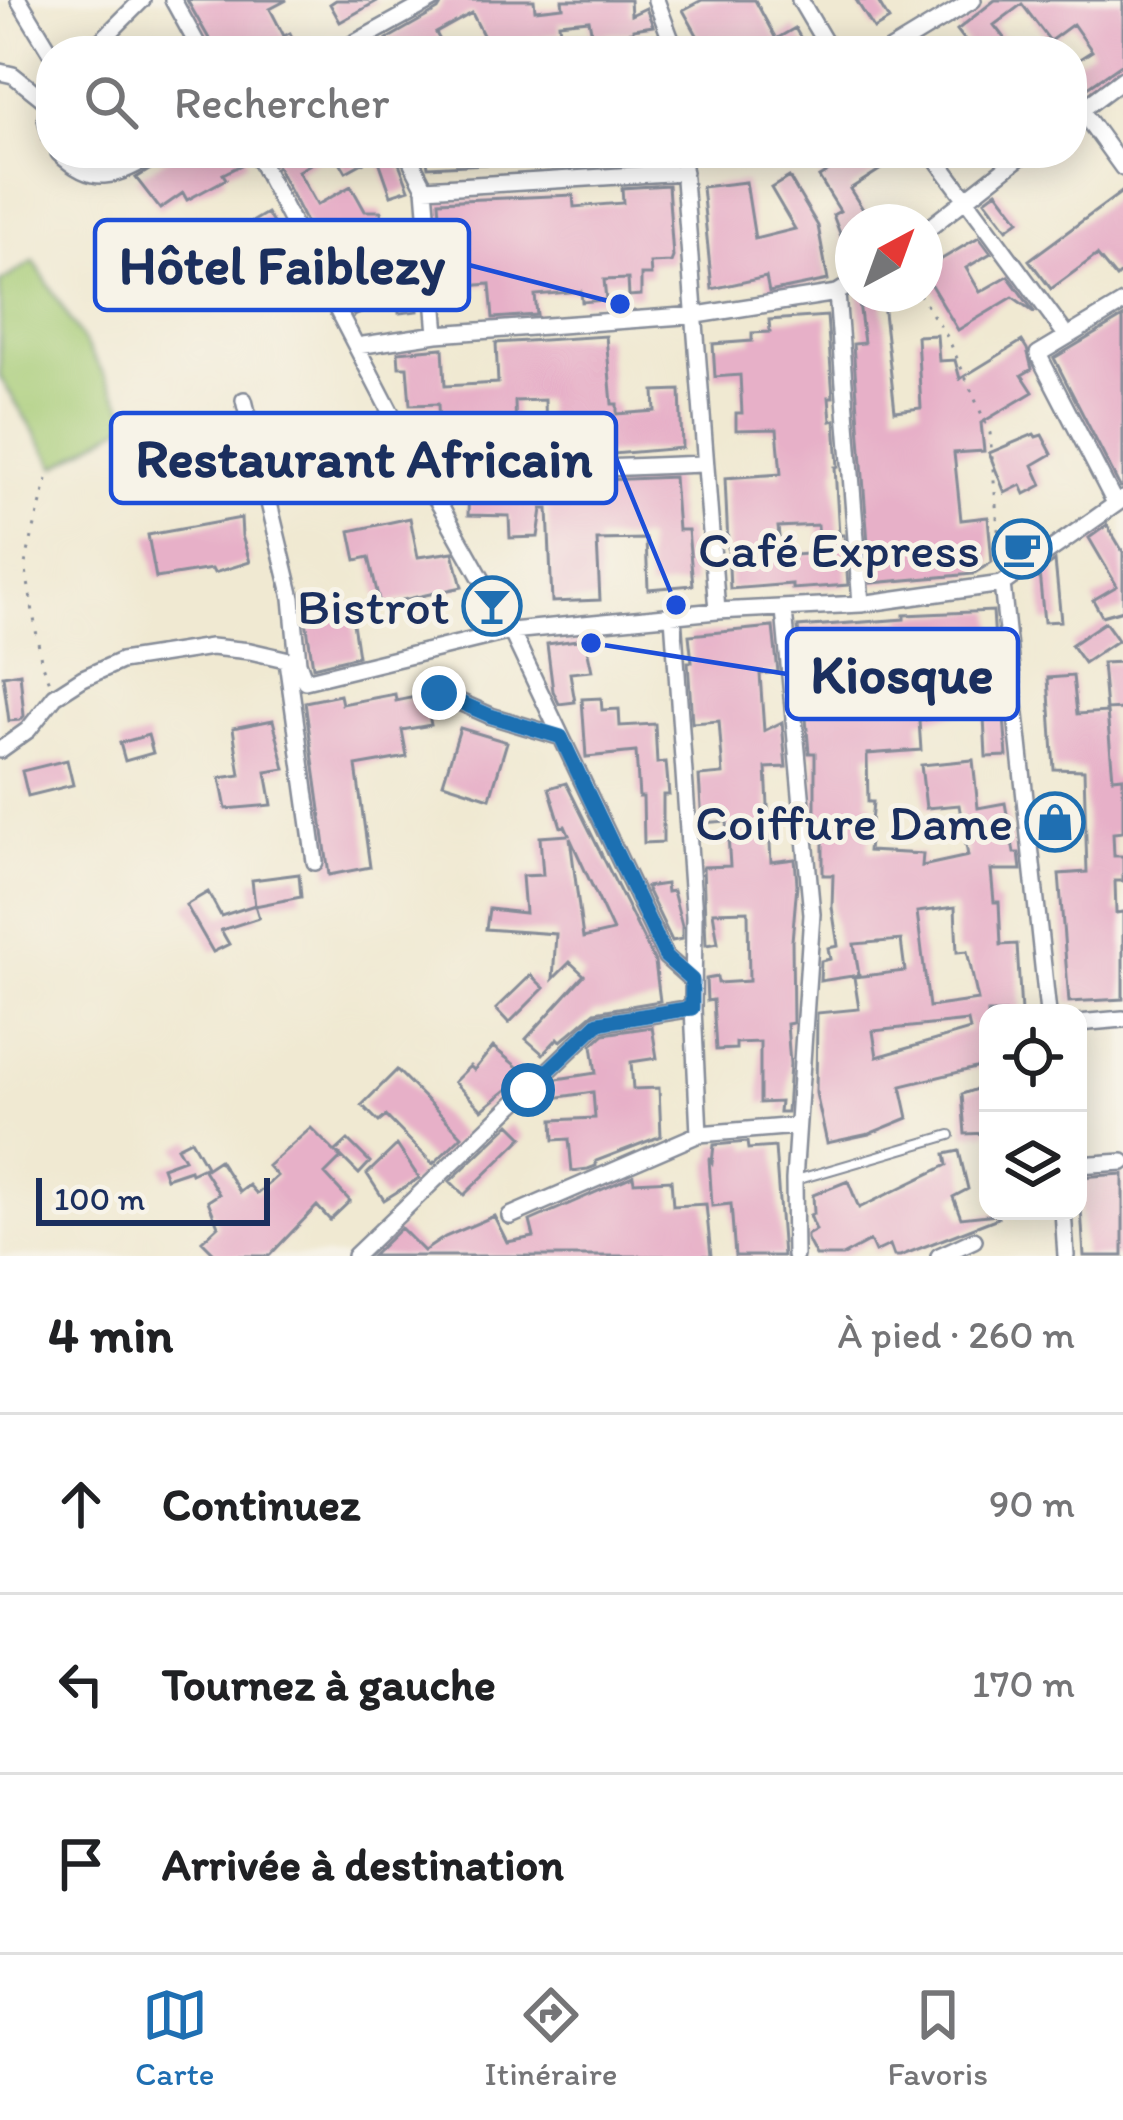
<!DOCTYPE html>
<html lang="fr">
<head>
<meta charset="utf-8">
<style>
	body { margin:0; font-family:Itim,sans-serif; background:#f2f2f2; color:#202124 }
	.controls { position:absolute; right:36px; bottom:36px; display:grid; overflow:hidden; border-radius:24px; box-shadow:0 6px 30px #0003 }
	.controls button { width:108px; height:108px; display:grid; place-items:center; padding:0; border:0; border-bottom:3px solid #e0e0e0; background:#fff; color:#202124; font:60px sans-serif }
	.compass { position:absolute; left:835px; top:204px; width:108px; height:108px; border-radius:50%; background:#fff; box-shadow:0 6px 30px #0003; rotate:41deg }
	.scale { position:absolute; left:36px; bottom:30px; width:234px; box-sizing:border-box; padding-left:12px; border:6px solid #1b2f5e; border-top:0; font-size:33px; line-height:42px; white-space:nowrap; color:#1b2f5e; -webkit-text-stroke:9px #f7f3e8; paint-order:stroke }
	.stop { position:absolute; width:36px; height:36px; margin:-27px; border:9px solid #1f6fb2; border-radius:50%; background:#fff }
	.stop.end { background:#1f6fb2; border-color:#fff; box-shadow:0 3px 12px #0008 }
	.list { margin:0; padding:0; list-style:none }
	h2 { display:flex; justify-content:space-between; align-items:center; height:156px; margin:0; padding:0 48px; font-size:51px }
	h2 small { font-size:39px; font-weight:400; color:#757577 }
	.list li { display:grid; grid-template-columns:78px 1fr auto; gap:36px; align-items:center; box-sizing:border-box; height:180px; padding:0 48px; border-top:3px solid #e0e0e0 }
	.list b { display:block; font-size:45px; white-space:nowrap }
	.list em { font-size:39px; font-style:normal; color:#757577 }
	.icon { flex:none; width:66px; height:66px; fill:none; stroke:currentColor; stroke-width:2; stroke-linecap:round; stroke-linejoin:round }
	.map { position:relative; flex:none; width:1123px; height:1256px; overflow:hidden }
	.search { position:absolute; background:#fff; box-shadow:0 6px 30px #0003; left:36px; right:36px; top:36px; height:132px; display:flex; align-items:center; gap:30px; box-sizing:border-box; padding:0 42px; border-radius:48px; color:#757577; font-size:45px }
	.sheet { height:696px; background:#fff }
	nav { display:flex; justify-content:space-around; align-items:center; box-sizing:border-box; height:168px; border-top:3px solid #e0e0e0; background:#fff; font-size:33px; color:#757577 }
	nav a { display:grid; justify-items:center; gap:6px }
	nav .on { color:#1f6fb2 }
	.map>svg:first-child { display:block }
	.green { fill:#a5cb75; stroke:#607d6a; stroke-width:3 }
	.building { fill:#e7b0c8; fill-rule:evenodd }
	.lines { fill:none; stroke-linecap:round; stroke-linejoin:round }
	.lane-casing { stroke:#868c98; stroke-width:12 }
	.street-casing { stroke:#868c98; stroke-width:20 }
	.path { stroke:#868c98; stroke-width:3; stroke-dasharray:3 9; stroke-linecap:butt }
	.lane { stroke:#fff; stroke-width:8 }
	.street { stroke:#fff; stroke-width:15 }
	.route { stroke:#1f6fb2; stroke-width:15 }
	.labels { text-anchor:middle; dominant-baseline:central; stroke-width:10; stroke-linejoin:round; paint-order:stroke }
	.poi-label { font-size:51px; fill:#1b2f5e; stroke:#f7f3e8; text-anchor:end }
	.leader { fill:none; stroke:#1d4ed8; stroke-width:4.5 }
	.callout-dot { fill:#1d4ed8; stroke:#f7f3e8; stroke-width:4.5 }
	.callout { fill:#f7f3e8; stroke:#1d4ed8; stroke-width:4.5 }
	.callout-label { font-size:54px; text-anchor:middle; font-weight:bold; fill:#1b2f5e }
</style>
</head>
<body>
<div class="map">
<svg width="1123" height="1256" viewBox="0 0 1123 1256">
	<rect width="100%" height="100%" fill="#f7f3e8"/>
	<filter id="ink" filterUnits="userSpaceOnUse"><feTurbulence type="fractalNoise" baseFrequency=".00833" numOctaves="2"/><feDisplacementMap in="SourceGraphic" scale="24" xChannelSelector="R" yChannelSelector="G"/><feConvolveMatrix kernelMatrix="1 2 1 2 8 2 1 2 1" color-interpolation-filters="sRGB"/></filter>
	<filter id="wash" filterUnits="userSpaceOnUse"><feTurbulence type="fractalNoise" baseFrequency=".004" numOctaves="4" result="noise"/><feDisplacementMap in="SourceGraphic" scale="48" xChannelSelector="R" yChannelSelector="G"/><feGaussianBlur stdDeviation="2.7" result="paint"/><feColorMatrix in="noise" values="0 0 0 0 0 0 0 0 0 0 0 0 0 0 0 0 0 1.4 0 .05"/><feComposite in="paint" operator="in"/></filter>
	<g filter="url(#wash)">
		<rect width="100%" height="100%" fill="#f0e9d2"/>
		<!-- green -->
		<path class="green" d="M34,261L132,420L56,467L0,377V282Z"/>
		<g id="blocks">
			<!-- building -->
			<path class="building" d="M187,0H287L270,9L284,36L290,33L299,51H216Z
				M336,0H379L340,22L330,4Z
				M444,0H534L535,10L563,7L562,0H630L631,15L646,8L653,26L633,29V32L592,35L589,20L559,23L560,33L489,47L472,13L436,33L446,51H393L387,39L438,10Z
				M702,0H755L776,39L795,28L808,51H706L683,10Z
				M856,0H877L889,20L874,29Z
				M995,0H1123V63L1088,87L1072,64L1092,51L1073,24L1050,41L1022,4L994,25L1014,51H973L957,30Z
				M177,153H244L247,162L223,174L226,179L187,200L183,193L160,209L136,178Z
				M270,153H330L298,171L317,205L351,186L365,211H381L382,226L411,224L418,311L399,313L394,245L371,246L372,263L354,264L371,309L354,316L330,258L327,259L312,234Z
				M335,153H395L409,189L391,195L377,155L346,172Z
				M426,153H506V163L428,167Z
				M832,153H906L850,189L871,222H853V268L833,215L840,211L819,177L839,165Z
				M789,177L818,226L828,280L769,292L766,277L712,289L702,187L746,182L755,239L795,229L771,188Z
				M668,185L673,257L671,262L650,263L651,275H641V295L629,296L628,279L604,280L606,300L582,302L581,291L535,295L537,315L493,318L490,284L445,288L439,201L573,195L574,207L623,203L622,188Z
				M997,191L1019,220L1007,229L985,200Z
				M1123,191V271L1116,278L1097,255L1051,289L1029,260Z
				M267,213L293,258L211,306L185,262Z
				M979,237L991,253L966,268L980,292L1008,276L1035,313L1013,297L958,330L925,275V269Z
				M858,294H882L895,411L921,408L917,336L937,335L939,361L955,360L960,379L1022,341L1027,349L1032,369L1022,375L1033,392L981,423L984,451L954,453L961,520L988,517L992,562L973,574L871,583L853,344L864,343Z
				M827,316L833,397H829L831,421L835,420L838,467H835L839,535H844L848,585L792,589V584L730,589L725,478L781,474L777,429L736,430V413H742L740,375L715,377L713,344L752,341V333L770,332L769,320ZM818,525L820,553L781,556L778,527Z
				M1123,317V487H1120L1054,358Z
				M606,336L612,404H617V414L655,411L654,391L680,390L682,448L590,456L449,462L447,429H439L438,404L410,405L407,367H399L398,352L443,348L445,386L498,383L496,343ZM545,400L546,432L516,435L515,401Z
				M1034,434L1036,437L1042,435L1052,454L1033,465L1042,485L1025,494L1021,485L1005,493L989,453Z
				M674,477L678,530H688L693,585L648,589L646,539L597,540L600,600L552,602L548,509H542L538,537L510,538L509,516L468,515L469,486Z
				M241,518L242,536L250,562L214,573L212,569L156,578L148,535Z
				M410,518L418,557L453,552L462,587L380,605L369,557L356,560L350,531Z
				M1107,525L1123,552V610L1102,616L1093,600L1117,586L1089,538Z
				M1055,561L1061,621L1044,622L1039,573Z
				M351,610L358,656L313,667L306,620Z
				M993,611L996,658L958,663L969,711L919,721L921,750L867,754L868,802H873L868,851L923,854L922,866L968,856L959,805L926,808L921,765L973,760L978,808L1005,803L1014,853H1019L1021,870H991L994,902H999L1001,945L1017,944L1021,1013H988V1065L901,1086L908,1118L869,1134L827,1143L816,1093L817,1013L859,1009L854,977L905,971L901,940L854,944L859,975L820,981L821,961L830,959L828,948L838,946L832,907L833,875H823V819H815V753H809L798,627L904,619V615ZM906,640L913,679L856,686L846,649ZM955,907L957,952L967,951L978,1000L929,1007L917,912ZM968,1021L970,1030L877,1057L873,1031Z
				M1105,622L1118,640L1084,663L1071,645Z
				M773,627L778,672L760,674L764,731L782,722L786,767L766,768L771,862L795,859L797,884L792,941L793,1023L787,1024L790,1064L787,1112H779L780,1102L760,1103V1042L736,1043V1049L716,1050L713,1000L707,1001L706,979L717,977L718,983L749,981L748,911L713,912L718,943L706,945L703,867L730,866L727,821L702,823L699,776L723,774L719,721L692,723L688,662H692L689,635Z
				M585,639L592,671L570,673L575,702L559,704L553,691L547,644Z
				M1123,662V709L1106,710L1102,663Z
				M20,673L24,716L20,720L9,721L3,676Z
				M1073,676L1077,714L1107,712L1113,778L1123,777V832L1113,833L1114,856H1123V881H1115L1116,913L1123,912V999L1069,1002L1059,874L1087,872L1084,770L1054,769L1048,678Z
				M395,694L396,701L425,695L431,725L402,730L407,757L356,766L370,867L329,875L305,702L340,695L342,704Z
				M601,698L602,710L619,709L620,726L655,724L657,763L666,762L669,795H663V842L644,843L643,797H639L636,752L586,757L582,699Z
				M984,717H1004L1007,756L986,757Z
				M273,720L285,769L266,772L272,805L226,809L220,778L240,775L233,728Z
				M460,728L507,742L490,798L443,783Z
				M148,735L153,753L125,761L120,743Z
				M67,760L73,785L28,796L22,771Z
				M566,783L655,962L660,1001L595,1012L561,1041L558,1038L543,1054L526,1039L584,975L570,962L553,979L556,934L486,929L489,909L525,913L522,876L543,875L540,837L569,835L565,826L561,827L549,788ZM570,838L613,931L583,938Z
				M299,874L301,897L255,906L252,880Z
				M666,884L667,892L673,891L682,926V939L672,941L646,887Z
				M208,892L221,916L255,905L259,918L221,930L229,944L213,952L186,905Z
				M531,975L544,988L509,1023L496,1009Z
				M652,1027L657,1058L631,1062L633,1089L659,1088L661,1136L596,1161V1166L588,1169L572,1171L569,1139L554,1140L553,1120L595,1118L593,1092L553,1098L551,1084L557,1079L596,1073L592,1045L604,1034Z
				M493,1047L526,1074L482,1110L454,1082L470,1066L474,1070Z
				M397,1070L462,1136L433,1164L386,1116L379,1122L362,1105Z
				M988,1085V1133L965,1134L962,1094Z
				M510,1124L523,1137L464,1195L450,1181Z
				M311,1128L341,1158L325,1174L350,1201L330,1220L317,1206L269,1256H217L202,1241L218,1226L208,1201L219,1194L204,1170L219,1160L240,1192L249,1185L257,1194L277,1176L268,1166Z
				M191,1140L206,1166L191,1173L190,1170L166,1178L162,1167L184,1159L177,1147Z
				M348,1140L370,1162L359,1174L336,1151Z
				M747,1142L748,1149L775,1147L783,1256H735L731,1204L712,1206L709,1158L712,1163L714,1145Z
				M397,1145L419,1178L384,1200L367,1174Z
				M959,1151L968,1189L953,1197L961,1218L997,1214L998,1218L900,1256H894L890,1245L875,1252L870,1241L842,1256H816L807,1239V1235L816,1230L810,1215L814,1213L813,1195L848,1181L859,1208L947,1165L945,1154Z
				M1123,1174V1256H1084L1079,1177Z
				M633,1176L634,1182L671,1180L673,1206L706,1204L711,1256H372L401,1228L424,1251L445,1237L494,1216L507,1242L534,1237L530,1221Z"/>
		</g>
	</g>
	<g filter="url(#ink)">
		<use href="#blocks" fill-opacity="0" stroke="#868c98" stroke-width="3"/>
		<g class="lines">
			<defs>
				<path id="lane" d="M796,1180L950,1135"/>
				<path id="street" d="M19,0L51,53
					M173,0L201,51
					M656,0L674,48
					M800,0L830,51
					M91,51L142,0
					M340,51L432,0
					M581,51L673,43
					M889,51L973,0
					M0,72L13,75L47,102
					M49,98L46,119L51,137
					M1081,110L1123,168
					M1072,117L1123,79
					M59,153C96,189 118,175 157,153
					M256,153L423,475L511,631L666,957L692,980
					M407,153L425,188L437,334
					M682,153L717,611
					M932,153L1066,335
					M425,188L684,172
					M925,231L1025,153
					M837,293L853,283
					M357,346L437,334L697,315L837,293L861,604
					M244,400L292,598L298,662L305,681L511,631L717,611L861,604L1002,584L1123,499
					M423,475L703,464
					M1115,503L1038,354L1123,303
					M1002,584L1048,1013
					M784,610L812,914L794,1180L795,1256
					M673,616L694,916L693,1008L699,1134L797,1126
					M287,661L315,862
					M439,693L491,716L561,737
					M0,750L28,730L55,696L83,678L121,661L211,647L250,651L298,662
					M1078,1023L1123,1019
					M1078,1165L1123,1162
					M1063,1211L1066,1256
					M510,1216L699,1134
					M355,1256L598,1023L693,1008
					M939,1256L974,1240"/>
			</defs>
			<!-- lane casing -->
			<use href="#lane" class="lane-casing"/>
			<!-- street casing -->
			<use href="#street" class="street-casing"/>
			<!-- path -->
			<path class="path" d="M919,294L948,338L990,433L1001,565
				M47,479L25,564L41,660L50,682"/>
			<!-- lane -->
			<use href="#lane" class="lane"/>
			<!-- street -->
			<use href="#street" class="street"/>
		</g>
	</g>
	<g class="lines" filter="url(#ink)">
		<!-- route -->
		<path class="route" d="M439,693L491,716L561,737L666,957L692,980V1008L598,1023L528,1090"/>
	</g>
	<!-- icons -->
	<defs>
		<symbol id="cafe-ring" viewBox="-11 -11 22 22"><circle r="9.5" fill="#f7f3e8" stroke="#1f6fb2" stroke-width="1.5"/><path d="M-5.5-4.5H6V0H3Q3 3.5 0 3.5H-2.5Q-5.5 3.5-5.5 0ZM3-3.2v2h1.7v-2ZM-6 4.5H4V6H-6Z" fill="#1f6fb2"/></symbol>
		<symbol id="bar-ring" viewBox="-11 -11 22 22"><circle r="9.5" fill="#f7f3e8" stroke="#1f6fb2" stroke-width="1.5"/><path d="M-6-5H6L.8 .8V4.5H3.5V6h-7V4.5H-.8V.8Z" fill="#1f6fb2"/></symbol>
		<symbol id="shop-ring" viewBox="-11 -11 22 22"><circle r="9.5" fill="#f7f3e8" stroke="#1f6fb2" stroke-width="1.5"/><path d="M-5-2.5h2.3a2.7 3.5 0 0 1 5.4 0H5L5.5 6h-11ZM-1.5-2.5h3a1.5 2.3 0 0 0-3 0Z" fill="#1f6fb2"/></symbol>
	</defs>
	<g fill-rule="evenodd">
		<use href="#cafe-ring" x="989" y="516" width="66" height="66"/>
		<use href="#bar-ring" x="459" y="573" width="66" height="66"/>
		<use href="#shop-ring" x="1022" y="789" width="66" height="66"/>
	</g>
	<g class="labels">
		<!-- poi labels -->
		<g class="poi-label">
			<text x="980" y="549">Café Express</text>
			<text x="450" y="606">Bistrot</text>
			<text x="1013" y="822">Coiffure Dame</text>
		</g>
	</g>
	<!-- callouts -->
	<path class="leader" d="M620 304L469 265M676 605L616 458M591 643L787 674"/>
	<g class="callout-dot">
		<circle cx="620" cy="304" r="12"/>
		<circle cx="676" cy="605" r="12"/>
		<circle cx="591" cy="643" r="12"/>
	</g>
	<g class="callout">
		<rect x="95" y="220" width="374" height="90" rx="12"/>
		<rect x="111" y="413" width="505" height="90" rx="12"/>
		<rect x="787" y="629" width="231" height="90" rx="12"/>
	</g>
	<g class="callout-label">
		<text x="282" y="284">Hôtel Faiblezy</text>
		<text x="364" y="477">Restaurant Africain</text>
		<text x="902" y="693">Kiosque</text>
	</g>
</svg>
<div class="controls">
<button><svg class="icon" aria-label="locate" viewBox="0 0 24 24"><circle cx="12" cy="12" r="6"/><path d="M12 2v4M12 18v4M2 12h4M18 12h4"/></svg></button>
<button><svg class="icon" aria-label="layers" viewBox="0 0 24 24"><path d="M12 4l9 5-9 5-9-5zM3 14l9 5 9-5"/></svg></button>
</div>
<svg class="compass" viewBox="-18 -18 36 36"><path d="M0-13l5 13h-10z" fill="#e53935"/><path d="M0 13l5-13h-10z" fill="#757577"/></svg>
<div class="scale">100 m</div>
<div class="stop" style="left:528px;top:1090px"></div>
<div class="stop end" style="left:439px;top:693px"></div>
<div class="search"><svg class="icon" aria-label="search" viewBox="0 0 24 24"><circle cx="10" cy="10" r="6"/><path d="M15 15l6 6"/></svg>Rechercher</div>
</div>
<section class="sheet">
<h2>4 min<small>À pied · 260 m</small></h2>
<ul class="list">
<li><svg class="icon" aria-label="ahead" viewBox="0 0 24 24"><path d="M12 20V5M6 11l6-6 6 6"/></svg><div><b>Continuez</b></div><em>90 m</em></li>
<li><svg class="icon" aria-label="left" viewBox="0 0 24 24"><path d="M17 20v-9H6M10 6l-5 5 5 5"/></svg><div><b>Tournez à gauche</b></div><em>170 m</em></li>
<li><svg class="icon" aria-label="arrive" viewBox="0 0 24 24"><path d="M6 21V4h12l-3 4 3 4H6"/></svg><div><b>Arrivée à destination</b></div></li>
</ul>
</section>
<nav>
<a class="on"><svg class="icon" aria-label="map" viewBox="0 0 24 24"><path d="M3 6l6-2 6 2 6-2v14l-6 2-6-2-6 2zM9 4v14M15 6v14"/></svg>Carte</a>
<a><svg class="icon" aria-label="directions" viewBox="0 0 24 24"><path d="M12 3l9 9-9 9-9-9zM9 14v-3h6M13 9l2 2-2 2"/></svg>Itinéraire</a>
<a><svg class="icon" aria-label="saved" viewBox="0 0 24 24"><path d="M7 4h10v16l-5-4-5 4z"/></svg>Favoris</a>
</nav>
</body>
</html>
